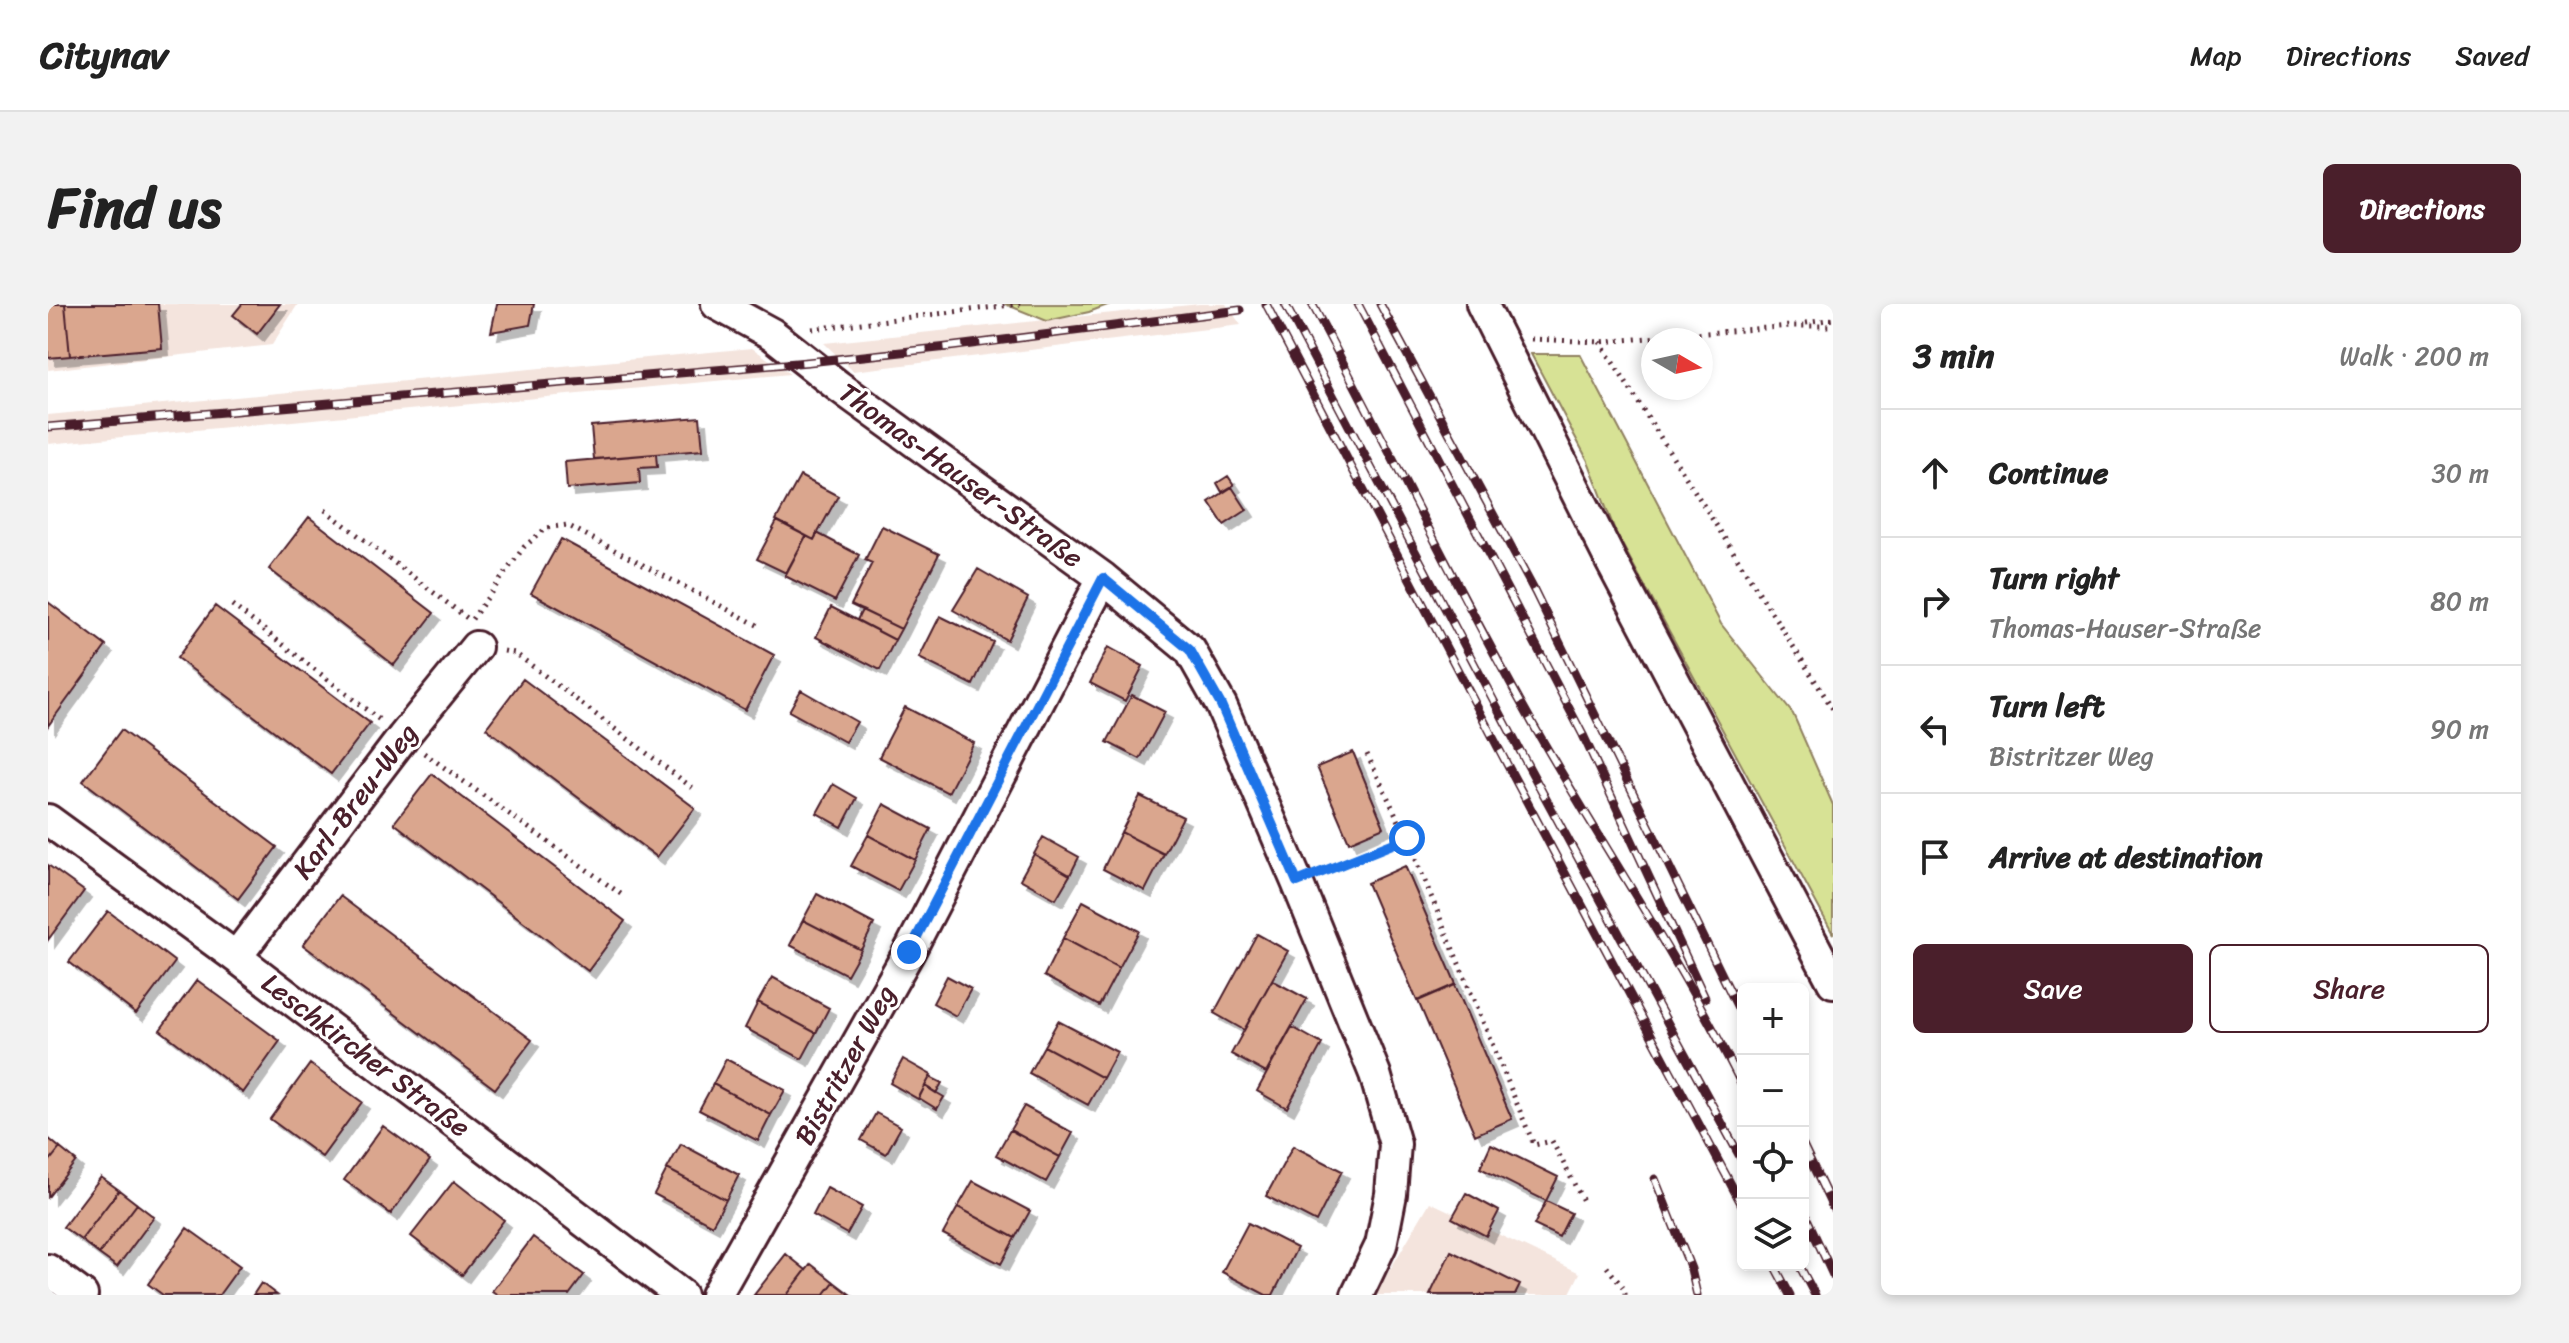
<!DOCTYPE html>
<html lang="en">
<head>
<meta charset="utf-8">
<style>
	body { margin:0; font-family:Sriracha,sans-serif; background:#f2f2f2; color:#222 }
	.controls { position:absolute; right:24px; bottom:24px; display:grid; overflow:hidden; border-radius:12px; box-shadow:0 4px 12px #0003 }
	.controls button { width:72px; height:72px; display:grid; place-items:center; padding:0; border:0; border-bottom:2px solid #e0e0e0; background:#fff; color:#222; font:40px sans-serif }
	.compass { position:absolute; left:1593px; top:24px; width:72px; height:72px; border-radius:50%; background:#fff; box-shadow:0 4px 12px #0003; rotate:99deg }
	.stop { position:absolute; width:24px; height:24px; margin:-18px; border:6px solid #1a73e8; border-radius:50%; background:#fff }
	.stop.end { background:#1a73e8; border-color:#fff; box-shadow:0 2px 8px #0008 }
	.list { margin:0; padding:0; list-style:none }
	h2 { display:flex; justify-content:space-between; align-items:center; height:104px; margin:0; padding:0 32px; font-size:34px }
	h2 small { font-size:26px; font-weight:400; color:#767676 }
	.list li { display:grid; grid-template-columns:52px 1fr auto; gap:24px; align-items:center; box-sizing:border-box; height:128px; padding:0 32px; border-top:2px solid #e0e0e0 }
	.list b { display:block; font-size:30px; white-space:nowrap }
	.list p { margin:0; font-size:26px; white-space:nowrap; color:#767676 }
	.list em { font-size:26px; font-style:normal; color:#767676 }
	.actions { display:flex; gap:16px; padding:24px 32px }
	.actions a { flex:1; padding:18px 0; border:2px solid #4a1f2b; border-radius:12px; text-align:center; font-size:28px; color:#4a1f2b }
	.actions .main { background:#4a1f2b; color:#fff }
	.icon { flex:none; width:44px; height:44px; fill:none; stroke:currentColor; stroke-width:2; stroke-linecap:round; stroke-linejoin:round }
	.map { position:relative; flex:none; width:1785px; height:991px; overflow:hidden; border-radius:12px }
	header { display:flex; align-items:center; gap:48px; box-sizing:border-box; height:112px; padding:0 40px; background:#fff; border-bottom:2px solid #e0e0e0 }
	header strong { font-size:38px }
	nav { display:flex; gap:44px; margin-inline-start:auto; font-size:28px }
	.intro { display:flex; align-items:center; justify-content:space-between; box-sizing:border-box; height:192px; padding:0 48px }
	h1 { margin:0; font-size:56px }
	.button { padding:20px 36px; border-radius:12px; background:#4a1f2b; color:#fff; font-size:28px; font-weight:700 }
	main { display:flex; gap:48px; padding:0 48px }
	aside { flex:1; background:#fff; border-radius:12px; box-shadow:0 4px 12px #0003 }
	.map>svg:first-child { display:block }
	.built { fill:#f4e4dd }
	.green { fill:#d7e295; stroke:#908060; stroke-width:2 }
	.building { fill:#daa68e; stroke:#4a1f2b; stroke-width:2; filter:url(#shadow) }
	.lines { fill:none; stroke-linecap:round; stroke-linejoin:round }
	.minor-casing { stroke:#4a1f2b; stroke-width:36 }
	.path { stroke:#4a1f2b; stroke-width:5; stroke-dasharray:2 6; stroke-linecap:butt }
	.minor { stroke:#fff; stroke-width:30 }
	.rail-casing { stroke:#4a1f2b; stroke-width:9 }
	.rail { stroke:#fff; stroke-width:6; stroke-dasharray:18; stroke-linecap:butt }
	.route { stroke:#1a73e8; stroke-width:10 }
	.labels { text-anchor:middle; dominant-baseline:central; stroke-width:6; stroke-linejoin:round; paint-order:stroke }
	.street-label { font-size:28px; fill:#4a1f2b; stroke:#fff }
</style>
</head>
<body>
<header>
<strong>Citynav</strong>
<nav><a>Map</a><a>Directions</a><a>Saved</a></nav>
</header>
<div class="intro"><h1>Find us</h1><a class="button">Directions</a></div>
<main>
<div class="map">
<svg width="1785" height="991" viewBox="0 0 1785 991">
	<defs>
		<filter id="shadow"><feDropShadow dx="7" dy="7" stdDeviation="0" flood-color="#0004"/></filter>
	</defs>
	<rect width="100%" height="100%" fill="#fff"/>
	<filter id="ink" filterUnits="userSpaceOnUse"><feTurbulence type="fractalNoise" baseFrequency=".0125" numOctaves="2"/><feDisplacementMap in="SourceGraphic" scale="16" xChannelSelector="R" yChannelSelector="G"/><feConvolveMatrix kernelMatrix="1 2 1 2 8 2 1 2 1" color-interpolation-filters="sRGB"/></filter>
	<g filter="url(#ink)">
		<!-- built -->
		<path class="built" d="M0,0H250L224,41L0,66Z
			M1152,0H1178L1193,21L805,67L776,39Z
			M704,44L742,70L0,140V111Z
			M1382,898L1532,969L1521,991H1327Z"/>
		<!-- green -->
		<path class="green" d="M957,0H1062L1041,8L999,17Z
			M1483,50H1532L1673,320L1745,410L1785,501V630L1568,229L1540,157Z"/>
		<!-- building -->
		<path class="building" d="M0,0H17L22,52L0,54Z
			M17,0H110L114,44L22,52Z
			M194,0H232L209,30L185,11Z
			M449,0H486L482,21L443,28Z
			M652,113L655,146L546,155L543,122Z
			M608,150L609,163L591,164L592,179L519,185L517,158Z
			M752,172L790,192L766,236L728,216Z
			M1180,172L1186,181L1174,188L1169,179Z
			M1184,183L1199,206L1176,221L1161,198Z
			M261,213L386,309L346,361L221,265Z
			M729,217L758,232L738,269L709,255Z
			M834,222L891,250L853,325L803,301L824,259L817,256Z
			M769,229L811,251L787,297L737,272L758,232L766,236Z
			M513,235L726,351L697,406L483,289Z
			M930,265L980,294L959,336L905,306Z
			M0,298L58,342L0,422Z
			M167,302L322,419L283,470L129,354Z
			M783,303L847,336L832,366L768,333Z
			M814,306L853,325L847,336L809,316Z
			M892,312L945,338L925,381L871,354Z
			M1060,343L1095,362L1077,397L1042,379Z
			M475,375L647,504L609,553L438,424Z
			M753,386L809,418L797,438L741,407Z
			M1084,391L1117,408L1092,455L1059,438Z
			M857,403L926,439L900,489L831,453Z
			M73,426L229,543L190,595L35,477Z
			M1305,448L1336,523L1301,538L1269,463Z
			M384,470L577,617L540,667L346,519Z
			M785,480L809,494L794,523L769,509Z
			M1092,492L1135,513L1116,550L1073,528Z
			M836,500L883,525L867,556L820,531Z
			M1073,528L1116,550L1097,587L1055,565Z
			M820,531L867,556L850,587L803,562Z
			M995,533L1031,553L1022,571L986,550Z
			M986,550L1022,571L1008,595L972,575Z
			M0,561L36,587L0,636Z
			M1357,562L1408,680L1369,697L1319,579Z
			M769,590L826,620L813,646L755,616Z
			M292,592L484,736L447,785L255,641Z
			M1035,597L1091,627L1071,664L1015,634Z
			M60,607L127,658L88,710L21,658Z
			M755,616L813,646L799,671L742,641Z
			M1209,630L1240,647L1196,726L1166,709Z
			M1015,634L1071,664L1051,702L996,672Z
			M899,672L923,685L908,712L885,699Z
			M724,673L781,704L768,729L710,698Z
			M149,676L232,737L195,789L112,726Z
			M1224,676L1259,695L1218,769L1183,750Z
			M1407,681L1464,815L1427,831L1370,697Z
			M710,698L768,729L754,755L697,724Z
			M1010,717L1069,748L1055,774L996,742Z
			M1244,723L1274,740L1239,804L1209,787Z
			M996,742L1055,774L1040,801L981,769Z
			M678,755L737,786L723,811L665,780Z
			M855,755L883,771L870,795L842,779Z
			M262,760L314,798L274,853L222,815Z
			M882,773L894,779L888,789L877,782Z
			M665,780L723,811L710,837L651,806Z
			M877,782L896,793L889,805L871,794Z
			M976,802L1025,829L1012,853L962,826Z
			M828,809L853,823L838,850L813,836Z
			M335,822L382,856L343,910L296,876Z
			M962,826L1012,853L998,878L948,851Z
			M0,834L12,844L0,859Z
			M633,840L691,871L678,896L619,865Z
			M1443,840L1510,873L1498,897L1432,864Z
			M1245,842L1294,867L1268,918L1218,892Z
			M12,844L28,857L0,893V859Z
			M619,865L678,896L664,921L606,890Z
			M53,873L71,886L33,936L15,923Z
			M406,877L456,916L414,971L363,932Z
			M925,877L982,907L967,934L910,903Z
			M779,884L814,903L799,930L765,911Z
			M71,886L89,900L51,950L33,936Z
			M1418,889L1451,907L1438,932L1404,914Z
			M1498,897L1523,909L1511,933L1486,921Z
			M89,900L106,913L69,963L51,950Z
			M910,903L967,934L953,960L895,930Z
			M1200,919L1249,944L1225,991H1218L1174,968Z
			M139,924L192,962L171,991H115L100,980Z
			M485,933L536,971L521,991H450L444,987Z
			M1403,947L1472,981L1467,991H1382Z
			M738,950L758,966L739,991H706Z
			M763,960L786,978L776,991H739Z
			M786,978L803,991H776Z
			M213,979L229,991H205Z"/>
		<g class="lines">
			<defs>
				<path id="minor" d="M669,0L724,30L790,82L1055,274L1142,346L1173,401L1249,578L1327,770L1347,840L1343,890L1333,941L1309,991
					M1434,0L1563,257L1785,678
					M0,516L188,653L633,991
					M188,653L355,433L428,343
					M0,966L34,991
					M668,991L861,648L1055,274"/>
			</defs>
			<!-- minor casing -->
			<use href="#minor" class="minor-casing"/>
			<!-- path -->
			<path class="path" d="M1758,19L1785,15
				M764,25L972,0
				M1483,35L1552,38L1742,22H1785
				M1552,38L1785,405
				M277,206L419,314
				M184,301L333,417
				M424,315L476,243L498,224L519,221L713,323
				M456,347L467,349L646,485
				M376,449L577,593
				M1319,450L1359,534
				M1276,567L1359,534L1486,841L1504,837L1536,899
				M1559,963L1577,986V991"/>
			<!-- minor -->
			<use href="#minor" class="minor"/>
			<defs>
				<path id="rail" d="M1218,0L1462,466L1695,903
					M1237,0L1478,458L1695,858
					M1264,0C1339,140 1408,284 1486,422C1555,543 1634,659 1695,783
					M1310,0L1535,431L1657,694
					M1332,0L1487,288L1695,714
					M0,123L760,58L900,43L1192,6
					M1755,841L1785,904
					M1607,875L1643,965L1649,991
					M1755,906L1785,971
					M1726,961L1742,991
					M1751,961L1767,991"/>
			</defs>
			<!-- rail casing -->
			<use href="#rail" class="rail-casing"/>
			<!-- rail -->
			<use href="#rail" class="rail"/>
		</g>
	</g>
	<g class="lines" filter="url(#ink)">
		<!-- route -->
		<path class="route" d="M861,648L1055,274L1142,346L1173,401L1249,578L1359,534"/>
	</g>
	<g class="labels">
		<!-- street labels -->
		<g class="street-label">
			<text transform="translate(913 171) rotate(36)">Thomas-Hauser-Straße</text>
			<text transform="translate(307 497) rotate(-53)">Karl-Breu-Weg</text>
			<text transform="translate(318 751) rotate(37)">Leschkircher Straße</text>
			<text transform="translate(797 761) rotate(-61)">Bistritzer Weg</text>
		</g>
	</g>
</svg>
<div class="controls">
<button>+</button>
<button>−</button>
<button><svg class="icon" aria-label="locate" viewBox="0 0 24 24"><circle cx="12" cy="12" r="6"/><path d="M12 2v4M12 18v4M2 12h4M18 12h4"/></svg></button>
<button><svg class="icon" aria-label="layers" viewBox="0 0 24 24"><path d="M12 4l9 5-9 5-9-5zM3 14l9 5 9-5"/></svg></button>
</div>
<svg class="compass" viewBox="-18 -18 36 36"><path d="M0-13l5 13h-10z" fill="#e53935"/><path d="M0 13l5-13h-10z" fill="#767676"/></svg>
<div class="stop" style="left:1359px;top:534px"></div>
<div class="stop end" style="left:861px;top:648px"></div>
</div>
<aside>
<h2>3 min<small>Walk · 200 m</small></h2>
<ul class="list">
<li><svg class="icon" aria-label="ahead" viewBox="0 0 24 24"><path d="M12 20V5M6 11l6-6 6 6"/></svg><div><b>Continue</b></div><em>30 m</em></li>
<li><svg class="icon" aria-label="right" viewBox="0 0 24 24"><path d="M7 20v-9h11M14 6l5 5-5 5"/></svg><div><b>Turn right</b><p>Thomas-Hauser-Straße</p></div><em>80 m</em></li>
<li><svg class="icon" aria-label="left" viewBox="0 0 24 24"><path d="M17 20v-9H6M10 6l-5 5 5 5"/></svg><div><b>Turn left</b><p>Bistritzer Weg</p></div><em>90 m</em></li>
<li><svg class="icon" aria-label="arrive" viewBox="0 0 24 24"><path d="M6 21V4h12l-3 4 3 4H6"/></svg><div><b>Arrive at destination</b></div></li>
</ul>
<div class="actions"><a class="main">Save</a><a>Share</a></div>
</aside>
</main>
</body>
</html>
